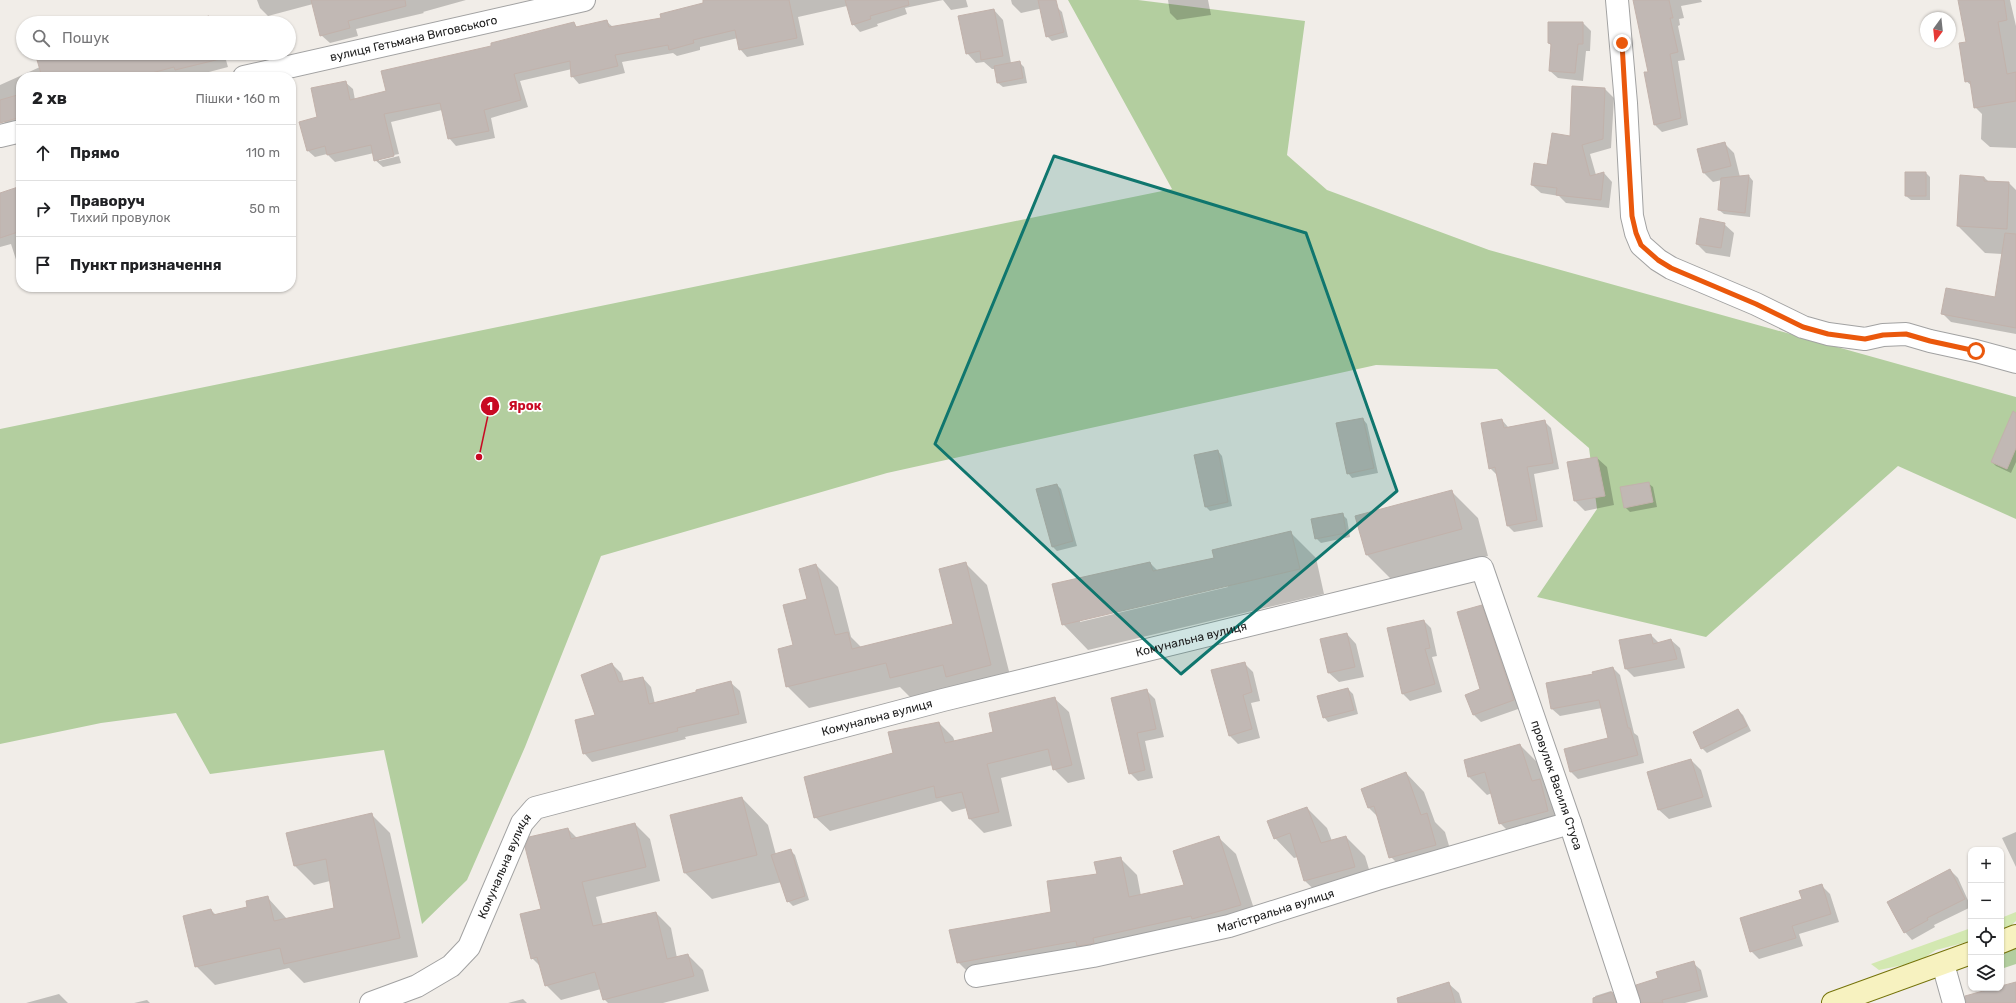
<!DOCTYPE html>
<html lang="uk">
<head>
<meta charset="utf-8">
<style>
	body { margin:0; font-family:Rubik,sans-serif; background:#f2f2f2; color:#202124 }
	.controls { position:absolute; right:12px; bottom:12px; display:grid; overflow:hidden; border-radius:8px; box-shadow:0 1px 3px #0004 }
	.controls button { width:36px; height:36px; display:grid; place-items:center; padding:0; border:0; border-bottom:1px solid #e0e0e0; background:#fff; color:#202124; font:20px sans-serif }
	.compass { position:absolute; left:1920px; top:12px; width:36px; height:36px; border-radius:50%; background:#fff; box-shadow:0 1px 3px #0004; rotate:195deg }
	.stop { position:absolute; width:12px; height:12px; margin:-9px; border:3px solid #ea580c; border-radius:50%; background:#fff }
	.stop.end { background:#ea580c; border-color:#fff; box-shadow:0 1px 4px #0008 }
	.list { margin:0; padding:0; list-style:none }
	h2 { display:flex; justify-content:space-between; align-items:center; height:52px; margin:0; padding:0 16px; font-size:17px }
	h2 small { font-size:13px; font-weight:400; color:#757577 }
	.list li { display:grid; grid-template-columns:26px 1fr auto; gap:12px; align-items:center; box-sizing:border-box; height:56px; padding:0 16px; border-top:1px solid #e0e0e0 }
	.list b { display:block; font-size:15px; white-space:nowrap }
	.list p { margin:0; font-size:13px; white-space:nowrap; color:#757577 }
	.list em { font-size:13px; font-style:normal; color:#757577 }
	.icon { flex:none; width:22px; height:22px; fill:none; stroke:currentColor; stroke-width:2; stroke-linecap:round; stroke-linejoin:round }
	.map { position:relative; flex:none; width:2016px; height:1003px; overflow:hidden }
	.search { position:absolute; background:#fff; box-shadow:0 1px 3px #0004; left:16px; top:16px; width:280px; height:44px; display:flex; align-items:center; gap:10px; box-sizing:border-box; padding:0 14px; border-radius:22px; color:#757577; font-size:15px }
	.panel { position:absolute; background:#fff; box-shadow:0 1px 3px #0004; left:16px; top:72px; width:280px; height:220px; border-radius:16px }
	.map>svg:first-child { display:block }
	.grass { fill:#d3e8b1 }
	.forest { fill:#b3ce9f }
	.shadow { fill:#0003; fill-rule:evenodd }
	.building { fill:#c1b8b4; stroke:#c2b2ab }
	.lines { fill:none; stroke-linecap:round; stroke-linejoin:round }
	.minor-casing { stroke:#a2a2a2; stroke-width:24 }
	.secondary-casing { stroke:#75730a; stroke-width:24 }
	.minor { stroke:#fff; stroke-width:22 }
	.secondary { stroke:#f7f2c0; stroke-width:22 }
	.route { stroke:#ea580c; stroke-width:5 }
	.marked { fill:#0f766e; fill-opacity:0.2; stroke:#0f766e; stroke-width:3; stroke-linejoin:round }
	.labels { text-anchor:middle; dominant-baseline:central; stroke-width:3.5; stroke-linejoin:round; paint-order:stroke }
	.street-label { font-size:12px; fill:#212121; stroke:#fff }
	.leader { fill:none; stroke:#c80923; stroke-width:1.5 }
	.callout-dot { fill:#c80923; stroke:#fff; stroke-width:1.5 }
	.mark-label { font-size:12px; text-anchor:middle; font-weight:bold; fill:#fff }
	.callout-label { font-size:13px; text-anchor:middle; font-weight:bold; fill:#c80923; stroke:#fff; stroke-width:3.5; stroke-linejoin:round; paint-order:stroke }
</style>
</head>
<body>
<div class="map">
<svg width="2016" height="1003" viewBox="0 0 2016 1003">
	<rect width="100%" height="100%" fill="#f1ede8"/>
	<!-- grass -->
	<path class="grass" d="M2016,912V921L2006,930L2001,932V918Z
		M1971,928V941L1936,950L1918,962L1879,970L1871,964Z"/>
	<!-- forest -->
	<path class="forest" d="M1068,0H1138L1305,21L1287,155L1327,190L1489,250L2016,397V519L1898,466L1706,637L1537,597L1597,509L1589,448L1497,369L1376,365L887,473L601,556L525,747L467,880L422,924L384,750L210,774L176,713L101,723L0,744V429L1172,189Z
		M2016,948V964L2001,969V954Z"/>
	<!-- shadow -->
	<path class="shadow" d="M257,0H466L423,12L424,13L356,29L358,36L330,43L321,35L313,4L268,16L260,8Z
		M721,0H966L968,7L951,10L943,0L905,8L907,14L877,24L878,26L860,32L853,24L847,6L798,17L804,45L747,57L740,49L738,38L700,47V50L677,56L673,53L622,62L625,73L579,84L572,76V69L520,81L528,107L491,118L495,138L456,146L449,138L442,110L391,122L399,154L379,158V161L399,156L401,163L383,167L375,160L374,153L335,162L327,154L315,157L307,150L318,118L345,82L353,89L355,100L387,92L493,47L574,24L578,28L606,21L613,27L662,19Z
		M1011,0H1046L1048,7L1021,13L1012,4Z
		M1168,0H1208L1211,15L1177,20L1170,13Z
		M1634,0H1701L1702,2L1681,6L1684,18L1679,19L1680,25L1678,26L1685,60L1678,61L1688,125L1662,132L1655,125L1650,73Z
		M1959,0H2010L2016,26V148L1990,147L1981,139L1982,114L1975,107L1972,86L1966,81L1967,42Z
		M1057,7L1062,12L1068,37L1052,41L1047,36Z
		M994,10L1003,20L1011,63L1019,62L1024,67L1027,83L1003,87L998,83L995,69H992L984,62L976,63L967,53Z
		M208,17L214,23H184Z
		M1583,23L1591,31L1590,51H1586L1583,81L1558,78L1550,71L1552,46L1549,43Z
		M36,53H224L228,67L190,77L182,75L175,77H21V128L12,130L3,121L0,122V85L40,67Z
		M1573,87L1605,89L1614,98L1611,148L1590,154L1596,175L1604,173L1612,182L1609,208L1566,203L1559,196L1541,193L1532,185L1571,137Z
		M1724,143L1734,153L1740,177L1749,176L1753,181L1750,217L1724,214L1719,210L1722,180L1713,182L1703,172Z
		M1926,173L1930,177V200H1911L1906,196Z
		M1984,177L1989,182L2009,183L2016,190V334L1951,322L1943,314L1996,298L2002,254L1985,253L1958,226Z
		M21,188V275L11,244L0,247V194Z
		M1724,224L1734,233L1730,257L1706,253L1697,244Z
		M27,287H44L31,291Z
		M2016,414V462L2011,473L1996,466L1992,462Z
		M1363,419L1367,424L1378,473L1352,478L1348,473Z
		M1502,420L1508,427L1544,421L1551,428L1559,469L1534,474L1543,527L1514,532L1507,525L1497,475L1490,468Z
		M1218,451L1222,456L1232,506L1210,511L1205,506Z
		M1597,458L1607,467L1614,505L1585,511L1575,501L1568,463Z
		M1648,483L1653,487L1657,507L1630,512L1625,507Z
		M1057,485L1061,489L1077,546L1057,551L1052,546Z
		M1452,492L1478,518L1488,556L1393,581L1366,554Z
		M1342,514L1347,519L1350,537L1321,543L1316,538Z
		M1290,532L1316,558L1324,594L1088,650L1063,624L1150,563L1158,571L1215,558ZM1227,585L1228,587L1080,622V620Z
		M965,563L987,585L1013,687L913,700L900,687L809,708L787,686L794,646L816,565L838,587L851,637L862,648L954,625Z
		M1481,606L1489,614L1521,708L1481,722L1474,715L1481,690Z
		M1424,621L1431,628L1437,656L1432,657L1442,692L1410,701L1402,693Z
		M1347,634L1356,644L1364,677L1339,682L1329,673L1321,640Z
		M1651,635L1659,643L1671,640L1680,648L1685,668L1634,677L1626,669L1620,641Z
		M1244,663L1253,672L1260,701L1251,703L1260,738L1238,744L1229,735Z
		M612,664L621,673L624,682L643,678L651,687L655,704L731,683L740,691L747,723L685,737L686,739L592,762L584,753Z
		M1613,668L1620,675L1634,733L1638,736L1644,763L1578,779L1570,771L1610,739L1602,708L1560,716L1552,709L1547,684L1594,675Z
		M1348,689L1353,694L1358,714L1328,722L1324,717Z
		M1147,691L1155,699L1164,737L1145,741L1153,778L1138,781L1130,773L1112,698Z
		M1054,698L1069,712L1085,779L1068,783L1054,769L1053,765L1001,778L1012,826L984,833L970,819L967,808L952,812L941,801L830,831L815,817L894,754L939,723L953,737L955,742L995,732Z
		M1738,710L1743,715L1751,731L1707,753L1702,748Z
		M1520,745L1538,763L1545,786L1557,798L1566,829L1518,841L1500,823L1492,793L1487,795L1469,777Z
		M1691,760L1701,770L1712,807L1669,819L1659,810L1648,773Z
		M1406,773L1424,792L1435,822L1445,832L1454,863L1408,874L1389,855L1378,817L1369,808Z
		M742,798L768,825L776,855L790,850L795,855L809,900L793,906L788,901L782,882L712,899L685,873Z
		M1307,808L1327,828L1332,841L1346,837L1365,856L1374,886L1325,900L1305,881L1298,857L1294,858L1275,838Z
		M371,814L390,833L418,957L304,983L289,968L215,985L196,966L211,910L216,915L248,908L268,898L287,919L335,909L330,881L314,885L295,866L288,833Z
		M635,824L650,839L660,881L596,897L603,925L656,913L671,928L677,958L688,955L703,970L709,991L663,1003H608L604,999L601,989L561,1000L546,985L541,967L532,958L542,909L568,829L577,838Z
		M2016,832V867L2002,838Z
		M1219,838L1236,854L1258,921L975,979L958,962L1052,913L1120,858L1137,875L1141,896L1185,886Z
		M1950,870L1958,878L1971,907L1934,925L1935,927L1912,940L1905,932Z
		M1821,885L1830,894L1839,922L1799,934L1803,946L1759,959L1751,951L1803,900Z
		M1693,963L1701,970L1708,997L1685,1003H1642L1659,979Z
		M1449,984L1459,993L1462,1003H1413Z
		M1611,991L1622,1003H1597L1595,996Z
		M59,994L68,1003H26Z
		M523,999L527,1003H508Z
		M147,1000L150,1003H134Z"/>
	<!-- building -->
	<path class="building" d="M311,0H405L406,6L348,21L350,28L320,36Z
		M703,0H789L797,38L739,50L735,30L693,40L694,43L669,50L668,45L615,55L618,66L571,77L570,61L514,74L521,100L484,110L489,131L448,139L440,103L384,114L394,156L374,161L371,145L327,155L325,146L307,151L299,122L317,117L311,88L346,81L350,100L386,91L381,71L491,46V43L574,22L576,27L607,20L609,27L661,18L660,14L703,3Z
		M845,0H908L909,5L870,16L871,19L852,25Z
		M1038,0H1056L1064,32L1046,37Z
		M1633,0H1669L1673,18H1670L1678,52L1670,54L1681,118L1654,125L1644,72H1648Z
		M1958,0H2004L2007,20L1998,22L2007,74L2016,72V101L1974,108L1970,81L1965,82L1959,43L1966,42Z
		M994,9L1003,56L981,60L980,51L966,54L958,16Z
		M209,16L210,23H182Z
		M1548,22H1583V44H1578L1575,73L1549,71L1551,44L1548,43Z
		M35,53H219L220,59L175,70L174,67L137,77H42Z
		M1020,61L1023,78L997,83L994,66Z
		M1572,86L1605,88L1603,139L1582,145L1590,176L1604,172L1601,200L1556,195L1557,188L1531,185L1534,163L1547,165L1552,133L1570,136Z
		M21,94V117L0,123V100Z
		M1725,142L1731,166L1703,173L1697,149Z
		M1905,172H1926V196H1905Z
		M1749,175L1745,213L1718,210L1721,178Z
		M1960,175L1984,177V181L2009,182L2007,229L1957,226Z
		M21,186V231L0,238V193Z
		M1700,218L1725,223L1721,248L1696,244Z
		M2005,233L2016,234V328L1941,314L1946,288L1995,297Z
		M2013,411L2016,413V448L2007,469L1991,462Z
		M1363,418L1374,468L1347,474L1336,423Z
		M1502,419L1504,428L1545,420L1553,463L1527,467L1537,520L1507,526L1495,467L1489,469L1481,423Z
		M1218,450L1228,502L1205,507L1194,455Z
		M1597,457L1605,496L1574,501L1567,462Z
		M1649,482L1653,502L1624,508L1620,487Z
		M1057,484L1073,541L1052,547L1036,489Z
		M1452,490L1462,529L1366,555L1355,516Z
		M1343,513L1346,533L1315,539L1311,519Z
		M1291,531L1300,569L1062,625L1052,584L1150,562L1153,571L1214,558L1212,550Z
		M966,562L991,665L946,677L943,665L890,678L886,663L786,687L778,649L793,645L783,605L807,599L799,569L816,564L835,635L848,632L852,649L953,624L939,569Z
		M1482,605L1514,700L1473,715L1465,695L1480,689L1457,612Z
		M1424,620L1430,648L1425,649L1435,684L1402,694L1387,628Z
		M1347,633L1355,667L1328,673L1320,639Z
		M1651,634L1653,644L1671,639L1677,659L1625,669L1619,640Z
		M1245,662L1252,692L1243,695L1252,729L1229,736L1211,670Z
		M612,663L619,682L643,677L649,704L696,692V690L731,681L739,714L677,728L678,731L583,754L575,720L595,715L581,675Z
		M1613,667L1628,728H1630L1638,755L1570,772L1564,749L1608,738L1599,700L1551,709L1546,683L1593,674L1592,672Z
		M1348,688L1354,710L1323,718L1317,696Z
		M1147,689L1156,729L1137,733L1145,770L1129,774L1111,698Z
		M1055,697L1072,765L1053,770L1048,749L987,764L999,812L969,819L962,792L936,798L934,786L814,818L804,777L893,753L888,732L939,722L945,743L993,732L989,713Z
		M1738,709L1747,726L1701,749L1693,732Z
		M1520,744L1532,781L1540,779L1548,811L1499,824L1485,772L1468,777L1464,760Z
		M1691,759L1703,797L1658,810L1647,772Z
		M1406,772L1421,815L1427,813L1436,845L1389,858L1374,806L1368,808L1361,789Z
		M742,797L757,855L684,873L670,815Z
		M1307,807L1321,843L1346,836L1355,867L1304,881L1290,833L1274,839L1267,821Z
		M372,813L400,938L284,964L280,948L195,967L183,916L211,909L213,915L247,907L246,901L268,896L274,921L334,908L326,859L294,866L286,833Z
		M635,823L646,867L582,882L593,926L656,912L667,959L688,954L694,976L603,1000L595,972L545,986L537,957L531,959L520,914L541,909L525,847L529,837L568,828L571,839Z
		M1219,836L1241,905L1192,919L1191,916L1093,938L1094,943L1091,944L1077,946L1076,941L957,963L949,930L1051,912L1047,881L1097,874L1094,862L1121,857L1129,897L1184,885L1173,851Z
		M791,849L805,896L787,902L771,855Z
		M1950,869L1965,899L1927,918L1928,920L1904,933L1887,902Z
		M1822,884L1831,914L1792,926L1796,938L1750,952L1740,918L1802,899L1799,891Z
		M1694,961L1701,990L1662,1000L1663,1003H1641L1636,985L1658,978L1656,972Z
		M1449,982L1455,1003H1398L1397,998Z
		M2016,982V1003H1966L1965,996L1994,988H2001V986Z
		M1612,992L1616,1003H1593V998Z"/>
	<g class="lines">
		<defs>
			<g id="minor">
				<path d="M1617,0L1626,103L1632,216L1636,233L1641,245L1658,260L1671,268L1756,304L1803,327L1828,334L1865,339L1883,335L1906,334L1930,341L1976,351L2016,362"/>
				<path id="s1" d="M244,77L584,0"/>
				<path d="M0,136L21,131"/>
				<path d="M1943,964L1954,1003"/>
				<path id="s2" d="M976,976L1093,956L1229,926L1377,879L1570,823"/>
				<path id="s3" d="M371,1003L417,986L451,966L469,947L522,823L535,808L943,700L1482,568L1570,823L1629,1003"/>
			</g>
			<path id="secondary" d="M2001,942L2016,936
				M1833,1003L1971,953"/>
		</defs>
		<!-- minor casing -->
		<use href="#minor" class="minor-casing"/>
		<!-- secondary casing -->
		<use href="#secondary" class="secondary-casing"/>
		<!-- minor -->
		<use href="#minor" class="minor"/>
		<!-- secondary -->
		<use href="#secondary" class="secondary"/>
	</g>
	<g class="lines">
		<!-- route -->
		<path class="route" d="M1622,43L1632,216L1636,233L1641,245L1658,260L1671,268L1756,304L1803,327L1828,334L1865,339L1883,335L1906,334L1930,341L1976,351"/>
	</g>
	<!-- marked area -->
	<path class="marked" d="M1054,156L1306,233L1397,491L1181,674L935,444Z"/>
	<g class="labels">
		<!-- street labels -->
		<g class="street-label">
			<text stroke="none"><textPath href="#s1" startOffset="174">вулиця Гетьмана Виговського</textPath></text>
			<text stroke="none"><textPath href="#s3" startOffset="947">Комунальна вулиця</textPath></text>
			<text stroke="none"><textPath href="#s3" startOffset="623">Комунальна вулиця</textPath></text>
			<text stroke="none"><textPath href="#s3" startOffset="1476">провулок Василя Стуса</textPath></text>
			<text stroke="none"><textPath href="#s3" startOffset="203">Комунальна вулиця</textPath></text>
			<text stroke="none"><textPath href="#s2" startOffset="307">Магістральна вулиця</textPath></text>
		</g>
	</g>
	<!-- callouts -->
	<path class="leader" d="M479 457L490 406"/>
	<g class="callout-dot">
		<circle cx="479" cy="457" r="4"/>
		<circle cx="490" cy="406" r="10"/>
	</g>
	<g class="mark-label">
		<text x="490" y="410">1</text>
	</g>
	<g class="callout-label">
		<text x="525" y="410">Ярок</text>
	</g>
</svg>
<div class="controls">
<button>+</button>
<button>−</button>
<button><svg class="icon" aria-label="locate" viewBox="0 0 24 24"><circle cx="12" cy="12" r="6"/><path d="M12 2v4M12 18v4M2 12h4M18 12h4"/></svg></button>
<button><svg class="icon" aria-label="layers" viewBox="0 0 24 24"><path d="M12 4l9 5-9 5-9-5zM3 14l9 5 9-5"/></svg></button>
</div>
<svg class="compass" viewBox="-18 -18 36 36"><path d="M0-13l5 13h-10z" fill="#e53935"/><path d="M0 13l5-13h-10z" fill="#757577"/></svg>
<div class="stop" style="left:1976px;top:351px"></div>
<div class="stop end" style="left:1622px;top:43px"></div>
<div class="search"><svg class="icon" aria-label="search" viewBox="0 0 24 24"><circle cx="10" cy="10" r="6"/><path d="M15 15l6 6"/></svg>Пошук</div>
<section class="panel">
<h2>2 хв<small>Пішки · 160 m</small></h2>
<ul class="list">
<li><svg class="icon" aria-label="ahead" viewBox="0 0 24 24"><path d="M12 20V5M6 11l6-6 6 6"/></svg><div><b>Прямо</b></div><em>110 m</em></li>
<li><svg class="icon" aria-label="right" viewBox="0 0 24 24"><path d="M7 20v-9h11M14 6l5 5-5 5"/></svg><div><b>Праворуч</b><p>Тихий провулок</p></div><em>50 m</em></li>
<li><svg class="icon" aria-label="arrive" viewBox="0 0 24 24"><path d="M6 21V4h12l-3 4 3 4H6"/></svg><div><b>Пункт призначення</b></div></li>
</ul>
</section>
</div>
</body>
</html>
